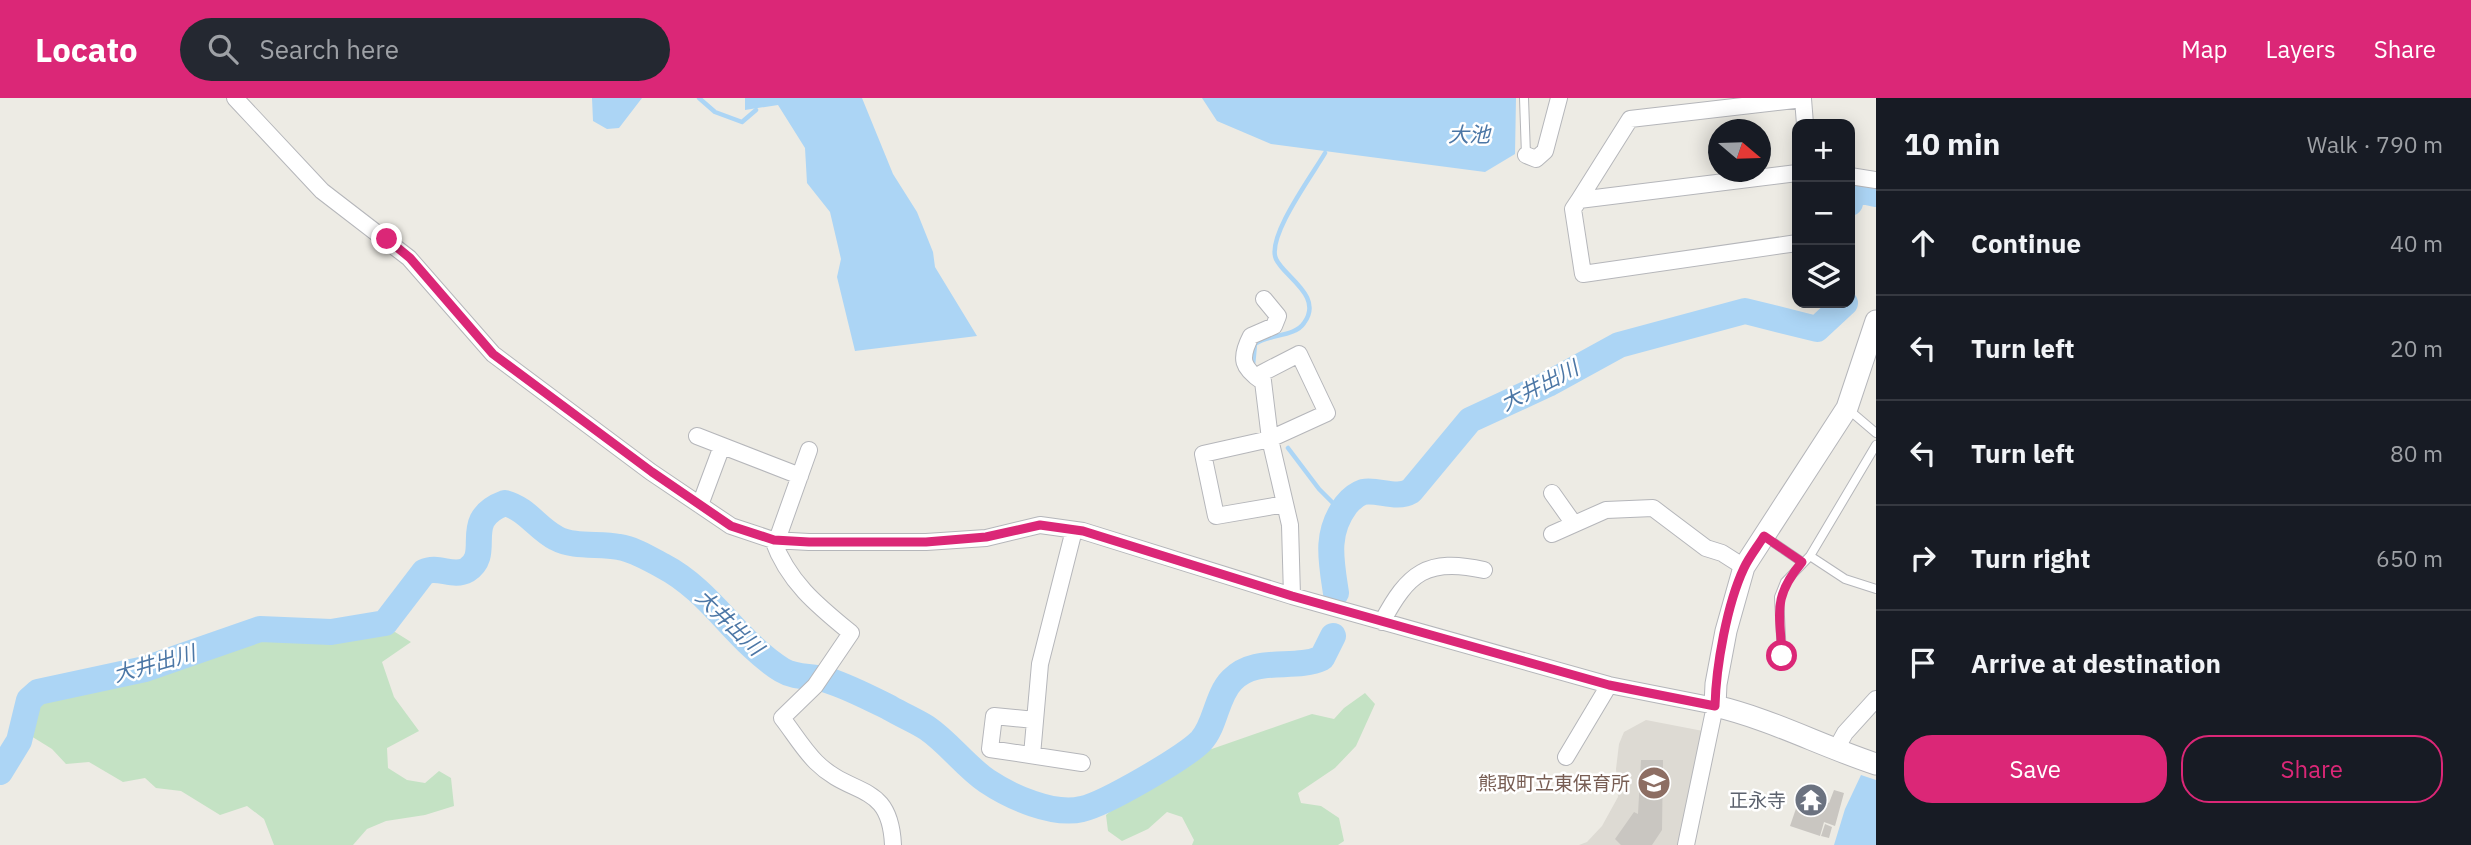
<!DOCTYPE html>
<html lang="en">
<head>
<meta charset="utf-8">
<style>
	body { margin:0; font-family:"IBM Plex Sans","Noto Sans JP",sans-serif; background:#242831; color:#f1f3f6 }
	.controls { position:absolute; right:21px; top:21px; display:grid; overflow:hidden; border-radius:14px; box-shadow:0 4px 18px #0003 }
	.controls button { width:63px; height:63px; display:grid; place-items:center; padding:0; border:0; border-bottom:2px solid #363941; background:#171b24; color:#f1f3f6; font:35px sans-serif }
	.compass { position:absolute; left:1708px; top:21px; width:63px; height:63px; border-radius:50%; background:#171b24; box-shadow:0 4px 18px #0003; rotate:109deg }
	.stop { position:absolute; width:21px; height:21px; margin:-16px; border:5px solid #db2777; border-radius:50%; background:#fff }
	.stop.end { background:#db2777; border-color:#fff; box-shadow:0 2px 7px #0008 }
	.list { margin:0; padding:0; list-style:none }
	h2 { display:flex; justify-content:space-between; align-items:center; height:91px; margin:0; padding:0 28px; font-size:30px }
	h2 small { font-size:23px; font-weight:400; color:#9ea1a6 }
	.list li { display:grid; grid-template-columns:46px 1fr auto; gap:21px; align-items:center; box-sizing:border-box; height:105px; padding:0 28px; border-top:2px solid #363941 }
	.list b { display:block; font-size:26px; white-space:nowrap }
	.list em { font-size:23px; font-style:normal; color:#9ea1a6 }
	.actions { display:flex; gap:14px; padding:21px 28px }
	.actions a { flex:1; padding:16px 0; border:2px solid #db2777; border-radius:28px; text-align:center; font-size:24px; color:#db2777 }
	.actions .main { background:#db2777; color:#fff }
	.icon { flex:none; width:38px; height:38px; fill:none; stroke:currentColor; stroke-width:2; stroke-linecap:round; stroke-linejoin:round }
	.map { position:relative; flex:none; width:1876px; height:747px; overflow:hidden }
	header { display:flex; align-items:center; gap:42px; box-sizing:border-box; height:98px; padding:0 35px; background:#db2777; color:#fff }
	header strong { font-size:33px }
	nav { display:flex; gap:38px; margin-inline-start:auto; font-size:24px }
	.search { width:490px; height:63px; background:#242831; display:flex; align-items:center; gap:18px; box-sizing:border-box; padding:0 24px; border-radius:38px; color:#9ea1a6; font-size:26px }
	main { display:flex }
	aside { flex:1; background:#171b24 }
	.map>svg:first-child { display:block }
	.education { fill:#dddad3 }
	.green { fill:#c4e2c4 }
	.water { fill:#acd5f5 }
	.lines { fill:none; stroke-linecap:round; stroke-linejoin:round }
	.stream { stroke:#acd5f5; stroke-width:4.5 }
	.river { stroke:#acd5f5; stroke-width:26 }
	.building { fill:#c9c6c1 }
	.service-casing { stroke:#b5b6ba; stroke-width:10 }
	.minor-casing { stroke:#b5b6ba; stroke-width:18 }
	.tertiary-casing { stroke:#b5b6ba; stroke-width:23 }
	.service { stroke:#fff; stroke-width:8 }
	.minor { stroke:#fff; stroke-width:16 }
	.tertiary { stroke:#fff; stroke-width:21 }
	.route { stroke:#db2777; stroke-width:9 }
	.labels { text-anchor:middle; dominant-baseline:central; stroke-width:5; stroke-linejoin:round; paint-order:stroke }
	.education-label { font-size:19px; fill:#785e54; stroke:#fff; text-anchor:end }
	.worship-label { font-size:19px; fill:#5b616d; stroke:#fff; text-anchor:end }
	.water-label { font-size:21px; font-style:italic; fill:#4c77a6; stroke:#fff }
</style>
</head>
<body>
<header>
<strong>Locato</strong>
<div class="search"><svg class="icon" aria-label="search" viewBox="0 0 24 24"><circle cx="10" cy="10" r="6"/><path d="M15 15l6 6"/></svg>Search here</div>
<nav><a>Map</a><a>Layers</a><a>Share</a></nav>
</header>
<main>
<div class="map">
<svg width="1876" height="747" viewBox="0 0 1876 747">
	<rect width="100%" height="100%" fill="#edebe4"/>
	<!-- education -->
	<path class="education" d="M1646,622L1703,633L1679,747H1579L1587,744L1602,728L1618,699L1616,671L1619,646L1624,634Z"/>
	<!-- green -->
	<path class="green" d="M395,534L411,544L382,564L394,599L419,633L387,650L388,670L407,682L425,685L439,673L451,680L454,708L425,717L386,723L367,731L353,747H274L264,721L247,708L220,717L181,693L156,690L145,680L123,684L89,664L66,666L52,651L31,638L32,612L42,599L148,575L262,537L335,544Z
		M1365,595L1375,606L1356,648L1335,670L1298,695L1301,705L1321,708L1339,720L1344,743L1338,747H1192L1194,742L1182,719L1167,714L1148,731L1122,743L1108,733L1106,717L1132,696L1206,653L1312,616L1334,621L1344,610Z"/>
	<!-- water -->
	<path class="water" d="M592,0H642L619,30L607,31L593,23Z
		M745,0H862L893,76L917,114L933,154L935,169L977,238L855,253L837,179L841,161L830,114L807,85L805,50L778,7L745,12Z
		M1202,0H1516L1515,56L1485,74L1271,46L1217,23Z
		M1861,677L1876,682V747H1834L1845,711Z"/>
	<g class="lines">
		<!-- stream -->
		<path class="stream" d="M699,0L715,14L742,24L756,12
			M1253,267L1255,246C1269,236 1295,239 1304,225C1324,198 1284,179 1276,161C1266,139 1313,76 1325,55
			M1288,350L1319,391L1341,413"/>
		<!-- river -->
		<path class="river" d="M1850,105L1853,91L1876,96
			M1336,495C1331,462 1325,435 1346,407C1350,402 1357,396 1363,394C1379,391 1396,402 1411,393L1470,322L1548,286L1619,247L1745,213L1817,231L1845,205
			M0,674L19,643L29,602L38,594L145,571L260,531L331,534L385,525L424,474C438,467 453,480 467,472C494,455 459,422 505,405C527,411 537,430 556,440C574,450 599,445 619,449C634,451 650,461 663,468C711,493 736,543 782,572C797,581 811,577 827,582C849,589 870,600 890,610C902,617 916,623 927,630C949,645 965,668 987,683C1011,699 1053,718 1082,711C1105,706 1184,660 1201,643C1216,627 1216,598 1232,582C1256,557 1294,573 1322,560L1333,538"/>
	</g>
	<!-- building -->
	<path class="building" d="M1641,662H1663L1662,732L1652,747H1621L1615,741L1634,714L1638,716Z
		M1834,692L1844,695L1835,728L1824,724L1820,738L1790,728L1801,696L1810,698L1811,693L1824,697L1822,702L1829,705Z
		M1825,726L1832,729L1829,740L1821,738Z"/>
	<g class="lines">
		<defs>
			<path id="service" d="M1524,0L1526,57
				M1849,312L1876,335
				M1764,438L1802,464
				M1810,458L1845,481L1876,491
				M1782,558L1779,499L1785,484L1810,458L1876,347"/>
			<path id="minor" d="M235,0L322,93L409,160L493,256L651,374L731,428L773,442L809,444H926L986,440L1040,427L1083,433L1292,498L1609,587L1715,608L1686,747
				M1526,57L1536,61L1545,53L1559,0
				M1797,75L1579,102L1573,111L1583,176L1797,145
				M1850,78L1876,82
				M1579,102L1630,21L1803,1L1805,26
				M1263,284C1242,270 1239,261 1251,238L1274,228L1278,218L1264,201
				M697,338L800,378
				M1552,395L1574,426
				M1285,406L1216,418L1203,356L1270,341L1327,315L1299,256L1262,275L1270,341L1290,427L1292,498
				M700,407L722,348
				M1552,436L1606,412L1653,410L1706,450L1722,455L1744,469
				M773,442C788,484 818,508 851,535L815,588L782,620C793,634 803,651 816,664C852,700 890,683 893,747
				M777,442L809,352
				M1382,524C1408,475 1427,459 1484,472
				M1035,622L994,618L990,651L1082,665
				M1835,653L1845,635L1876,601
				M1032,657L1040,566L1074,432
				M1566,659L1609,587"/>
			<path id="tertiary" d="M1876,223L1847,310L1744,469L1726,533L1716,586L1715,608C1771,621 1821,648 1876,666"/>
		</defs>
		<!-- service casing -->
		<use href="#service" class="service-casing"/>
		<!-- minor casing -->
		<use href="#minor" class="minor-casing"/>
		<!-- tertiary casing -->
		<use href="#tertiary" class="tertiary-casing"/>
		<!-- service -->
		<use href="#service" class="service"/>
		<!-- minor -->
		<use href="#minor" class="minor"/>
		<!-- tertiary -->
		<use href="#tertiary" class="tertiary"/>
	</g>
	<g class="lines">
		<!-- route -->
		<path class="route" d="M387,141L410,160L493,256L652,374L731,428L774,442L809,444H926L986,439L1040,427L1083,433L1292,498L1609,587L1715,608C1716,568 1727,506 1744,470C1749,459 1758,448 1764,438L1802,464C1772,500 1780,514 1782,558"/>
	</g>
	<!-- icons -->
	<defs>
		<symbol id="school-disc" viewBox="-11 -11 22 22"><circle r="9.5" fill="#8d6e63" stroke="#fff"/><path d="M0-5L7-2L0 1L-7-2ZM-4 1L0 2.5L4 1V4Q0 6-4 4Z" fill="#fff"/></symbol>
		<symbol id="temple-disc" viewBox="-11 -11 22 22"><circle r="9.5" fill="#6b7280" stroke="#fff"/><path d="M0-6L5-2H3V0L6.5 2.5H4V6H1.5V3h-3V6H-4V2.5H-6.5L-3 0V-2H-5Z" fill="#fff"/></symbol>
	</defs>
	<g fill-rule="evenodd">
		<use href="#school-disc" x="1635" y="666" width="38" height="38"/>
		<use href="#temple-disc" x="1792" y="683" width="38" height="38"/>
	</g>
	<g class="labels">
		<!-- education labels -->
		<g class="education-label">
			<text x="1630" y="685">熊取町立東保育所</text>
		</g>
		<!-- worship labels -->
		<g class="worship-label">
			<text x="1786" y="702">正永寺</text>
		</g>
		<!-- water labels -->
		<g class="water-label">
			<text x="1469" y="36">大池</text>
			<text transform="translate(1539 287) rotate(-27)">大井出川</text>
			<text transform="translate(730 524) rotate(44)">大井出川</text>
			<text transform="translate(154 565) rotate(-16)">大井出川</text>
		</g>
	</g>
</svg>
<div class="controls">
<button>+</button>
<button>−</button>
<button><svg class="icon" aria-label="layers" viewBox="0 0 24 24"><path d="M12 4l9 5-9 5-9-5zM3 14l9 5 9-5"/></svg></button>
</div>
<svg class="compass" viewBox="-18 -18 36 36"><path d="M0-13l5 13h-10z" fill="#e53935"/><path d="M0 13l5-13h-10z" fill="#9ea1a6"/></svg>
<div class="stop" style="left:1782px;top:558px"></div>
<div class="stop end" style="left:387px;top:141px"></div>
</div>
<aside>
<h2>10 min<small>Walk · 790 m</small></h2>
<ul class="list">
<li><svg class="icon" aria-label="ahead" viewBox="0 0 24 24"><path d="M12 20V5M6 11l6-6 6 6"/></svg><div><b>Continue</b></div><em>40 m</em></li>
<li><svg class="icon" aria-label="left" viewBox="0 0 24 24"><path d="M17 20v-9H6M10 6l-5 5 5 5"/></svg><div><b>Turn left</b></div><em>20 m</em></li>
<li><svg class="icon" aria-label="left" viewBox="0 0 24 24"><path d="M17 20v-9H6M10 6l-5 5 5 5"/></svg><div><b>Turn left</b></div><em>80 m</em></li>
<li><svg class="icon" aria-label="right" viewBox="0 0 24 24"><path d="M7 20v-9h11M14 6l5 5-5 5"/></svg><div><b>Turn right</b></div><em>650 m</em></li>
<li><svg class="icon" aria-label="arrive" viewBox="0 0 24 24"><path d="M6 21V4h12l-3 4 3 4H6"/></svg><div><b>Arrive at destination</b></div></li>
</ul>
<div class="actions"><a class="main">Save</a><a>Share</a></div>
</aside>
</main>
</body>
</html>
